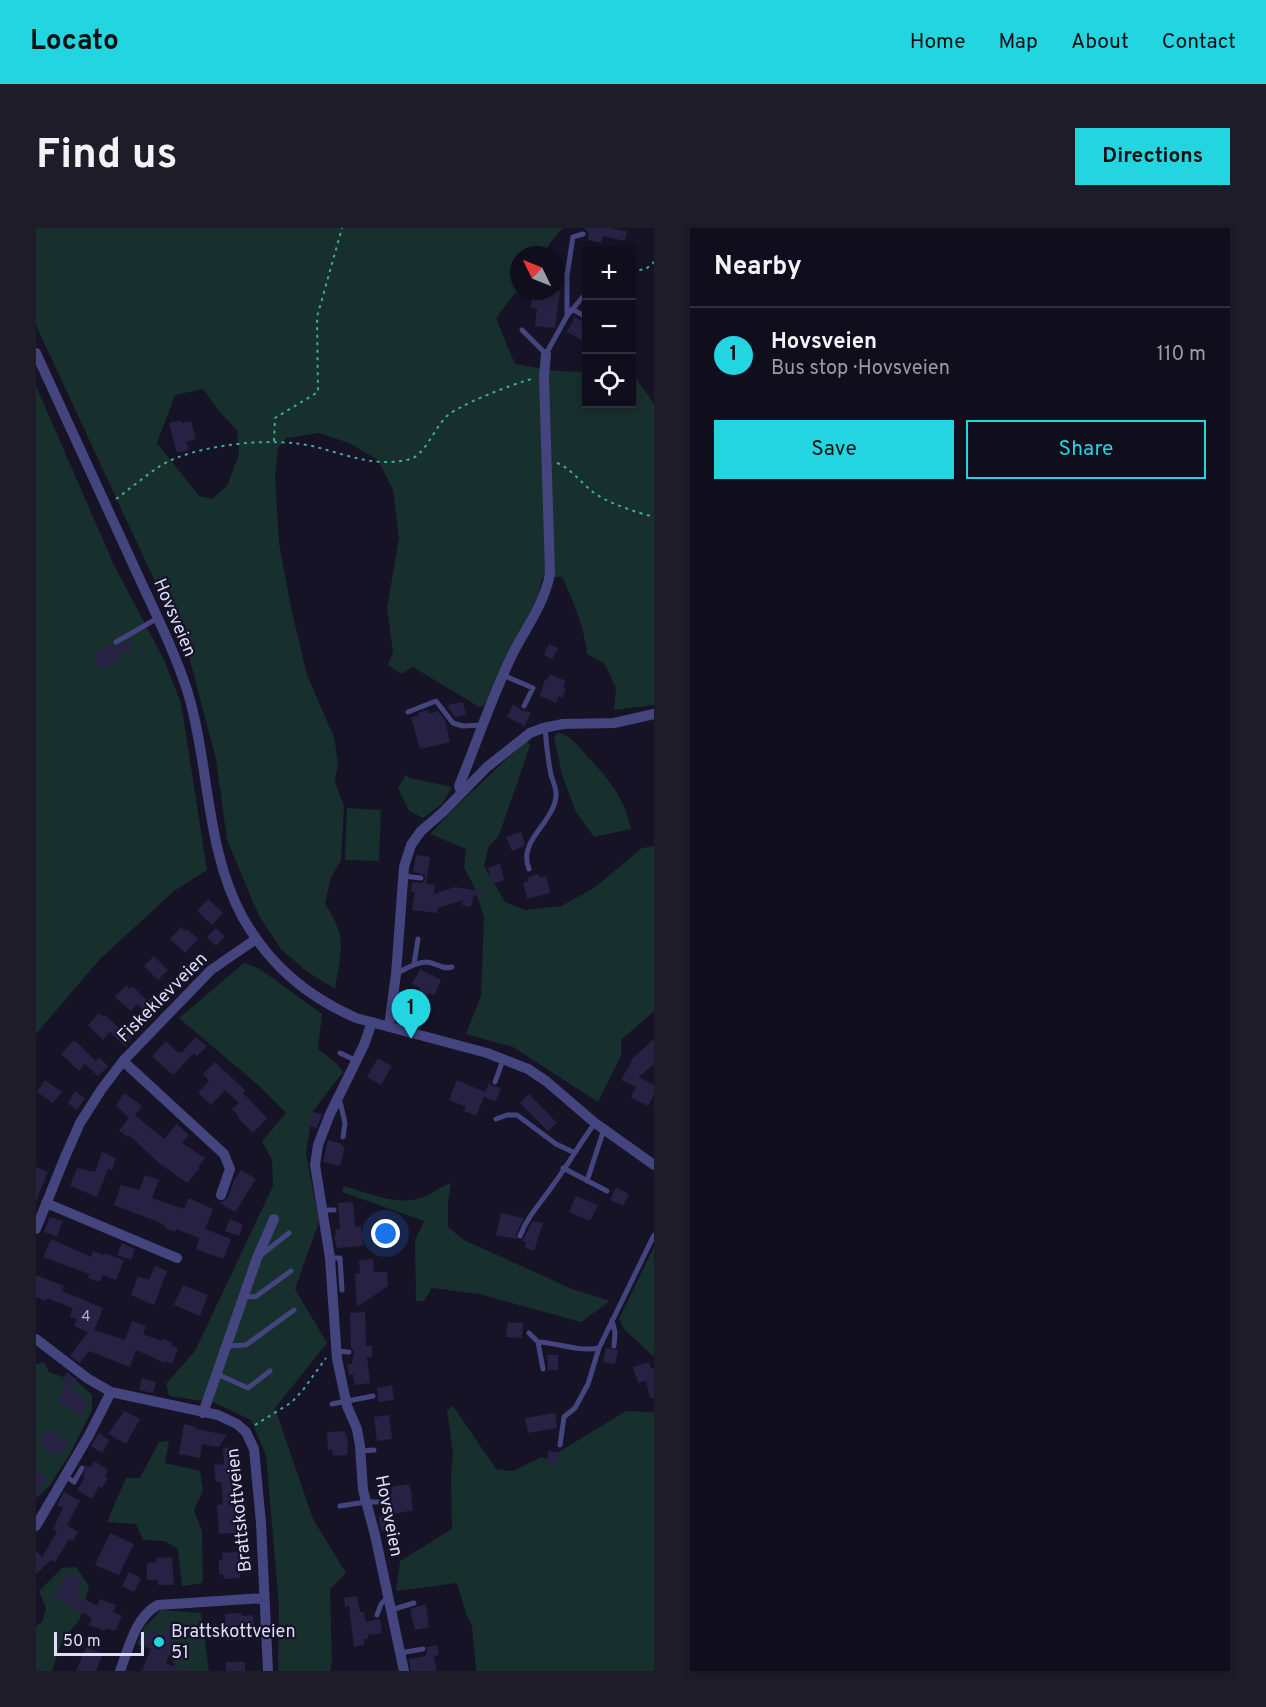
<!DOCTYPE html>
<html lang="en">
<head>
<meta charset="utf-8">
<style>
	body { margin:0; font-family:Overpass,sans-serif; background:#1e1c29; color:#f1f3f6 }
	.controls { position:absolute; right:18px; top:18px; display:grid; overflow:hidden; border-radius:0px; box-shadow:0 3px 9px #0003 }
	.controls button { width:54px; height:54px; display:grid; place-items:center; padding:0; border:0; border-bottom:2px solid #302e3b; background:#100e1c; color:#f1f3f6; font:30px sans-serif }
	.compass { position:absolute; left:474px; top:18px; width:54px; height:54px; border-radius:50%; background:#100e1c; box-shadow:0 3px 9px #0003; rotate:313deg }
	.scale { position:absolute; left:18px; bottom:15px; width:90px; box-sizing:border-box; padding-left:6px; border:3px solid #dfddfa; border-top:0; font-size:16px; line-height:21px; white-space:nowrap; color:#dfddfa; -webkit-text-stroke:4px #161326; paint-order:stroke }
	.you { position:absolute; left:350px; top:1006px; width:21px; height:21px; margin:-15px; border:4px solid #fff; border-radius:50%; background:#1a73e8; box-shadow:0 0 0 9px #1a73e833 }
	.badge { display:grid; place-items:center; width:39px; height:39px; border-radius:50%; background:#22d5e1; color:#111; font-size:20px; font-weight:700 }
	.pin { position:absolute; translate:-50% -50px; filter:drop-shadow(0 2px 3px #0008) }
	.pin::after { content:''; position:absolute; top:32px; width:21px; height:18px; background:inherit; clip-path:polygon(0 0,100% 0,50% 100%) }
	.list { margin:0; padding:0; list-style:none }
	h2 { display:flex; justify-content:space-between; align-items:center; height:78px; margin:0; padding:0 24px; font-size:26px }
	h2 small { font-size:20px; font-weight:400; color:#9c9ca3 }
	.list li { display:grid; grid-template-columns:39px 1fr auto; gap:18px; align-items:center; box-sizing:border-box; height:96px; padding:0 24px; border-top:2px solid #302e3b }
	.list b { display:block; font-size:22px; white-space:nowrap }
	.list p { margin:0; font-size:20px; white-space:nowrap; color:#9c9ca3 }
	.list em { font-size:20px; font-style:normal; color:#9c9ca3 }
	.actions { display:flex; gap:12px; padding:18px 24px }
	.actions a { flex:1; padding:14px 0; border:2px solid #22d5e1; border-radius:0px; text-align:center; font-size:21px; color:#22d5e1 }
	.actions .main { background:#22d5e1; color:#111 }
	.icon { flex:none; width:33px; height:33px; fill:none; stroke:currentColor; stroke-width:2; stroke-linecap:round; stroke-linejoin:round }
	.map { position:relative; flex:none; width:618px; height:1443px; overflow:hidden; border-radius:0px }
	header { display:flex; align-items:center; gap:36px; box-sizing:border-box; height:84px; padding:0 30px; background:#22d5e1; color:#111 }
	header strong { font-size:28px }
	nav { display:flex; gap:33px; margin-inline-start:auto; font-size:21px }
	.intro { display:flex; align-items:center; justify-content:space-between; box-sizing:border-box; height:144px; padding:0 36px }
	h1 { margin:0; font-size:42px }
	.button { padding:15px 27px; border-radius:0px; background:#22d5e1; color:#111; font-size:21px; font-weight:700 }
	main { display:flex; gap:36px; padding:0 36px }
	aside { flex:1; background:#100e1c; border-radius:0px; box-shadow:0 3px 9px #0003 }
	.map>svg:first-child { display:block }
	.green { fill:#172f2d; fill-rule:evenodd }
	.building { fill:#272244 }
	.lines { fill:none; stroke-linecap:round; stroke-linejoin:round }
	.path { stroke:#41aaa0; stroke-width:2; stroke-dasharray:3 4.5; stroke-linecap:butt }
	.service { stroke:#44447e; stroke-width:5 }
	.minor { stroke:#44447e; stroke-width:10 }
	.poi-dot { fill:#22d5e1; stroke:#161326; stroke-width:2 }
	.labels { text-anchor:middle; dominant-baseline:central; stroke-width:4.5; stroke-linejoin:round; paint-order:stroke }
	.number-label { font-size:15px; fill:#b1aecc }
	.street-label { font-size:18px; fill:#dfddfa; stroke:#161326 }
	.poi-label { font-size:18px; fill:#dfddfa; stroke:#161326; text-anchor:start }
</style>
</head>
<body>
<header>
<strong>Locato</strong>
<nav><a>Home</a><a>Map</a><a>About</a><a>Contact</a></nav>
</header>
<div class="intro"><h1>Find us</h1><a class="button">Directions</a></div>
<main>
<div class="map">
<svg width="618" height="1443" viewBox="0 0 618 1443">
	<rect width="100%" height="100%" fill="#161326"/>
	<!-- green -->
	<path class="green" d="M0,0H527L520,7L506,27H483V60L460,90L479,136L520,143L550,144V176H596V144L618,176V477L578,482L580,460L568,435L551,426C548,398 538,375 526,349L506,350L502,368L448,478L443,479L377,439L365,446L352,437L357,424L351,380L363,310L357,262L342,232L313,215L283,205L250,210L242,220L239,248L243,315L256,384L271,447L298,509L302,535L299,554L308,578L305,633L295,649L289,676C312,709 305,723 299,761L270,743L245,721L223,688L191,612L180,531L152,425L0,97ZM167,161L183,183L201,202L203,226L191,258L176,271L163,268L121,215L139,167Z
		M0,158L78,337L128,432L145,475L171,642L138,663L64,731L0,806Z
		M522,504C535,508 541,517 550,527C571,549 589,570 595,601L558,609L540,584L526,547L518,509Z
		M491,512L494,518L463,607L452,620L448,638L469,674L489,682L525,678L558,660L606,620L618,618V783L585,812V828L562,874L477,819L430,806L445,768L448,689L438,658L428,640L430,621L394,606L423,576Z
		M370,547L374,550L416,559L406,576L387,590L373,583L362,560Z
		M311,580L345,582L343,633L309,632Z
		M208,735L224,741L286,786L282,821L298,833L307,844L277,883L270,925L283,994L259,1061L291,1115L239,1180L277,1291L310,1345L294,1361L296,1434L294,1443H242L243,1378L230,1228L215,1192L179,1175L133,1168L130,1156L159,1123L237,958L236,932L226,913L250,885L222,857L143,790Z
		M415,955L412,975V999L428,1012L536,1061L574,1073L545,1094L443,1066L396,1060L388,1073H380L379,1013L388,993L306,964L308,958C333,965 365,980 390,968C400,964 402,959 415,955Z
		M618,1019V1129L589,1102L583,1091Z
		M8,1134L13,1144L42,1154L56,1167V1182L34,1226L14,1257L2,1269L0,1268V1136Z
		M417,1178L460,1241L477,1243L505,1229L511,1231L590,1183L618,1184V1443H440L436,1398L430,1386L421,1355L360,1363L364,1333L416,1301L415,1247L417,1226L411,1182Z
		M133,1213L129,1235L164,1243L167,1263L158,1282L166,1303L167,1355L146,1358L142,1321L129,1313L107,1312L100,1296L71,1294L90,1250H104L123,1214Z
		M40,1339L53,1358L44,1391L26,1413L16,1443H0V1398L6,1394L10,1380L3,1363L26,1340Z
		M125,1382L165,1385L173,1443H141L135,1429L101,1416L108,1400Z"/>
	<!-- building -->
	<path class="building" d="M548,0H574L591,3L589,13L567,8L565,15L552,12L553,6Z
		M497,63H524L519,100L499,98L501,81L495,80Z
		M539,89L550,95V114L531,104Z
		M145,192L146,195L155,193L160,211L150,214L153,222L141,225L133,195Z
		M94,412L98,420L80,427L83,433L64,441L57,425L76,417L82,418Z
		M513,416L522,420L516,431L508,427Z
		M514,446L530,453L527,459L530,461L526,470L523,468L520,475L504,468L509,451L511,452Z
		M427,474L430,487L419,489L411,477Z
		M477,476L486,483L495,484L489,498L471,489Z
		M392,482L393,486L402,483L409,492L414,514L384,521L375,489L383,488L382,485Z
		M485,604L489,615L488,618L476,623L470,609Z
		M380,627L394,629L390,656L399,657L398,666L419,659L451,664L437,668L435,679L426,677L427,672L402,680L401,685L376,682L379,664L375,663L376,654L386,655L390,650L387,646L377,644Z
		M464,636L468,652L457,656L452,640Z
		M502,646L504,650L510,648L514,665L491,671L487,655L492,653L491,650Z
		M172,671L187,685L176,697L161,683Z
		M145,699L149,703L151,701L162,711L149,725L134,711Z
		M180,700L189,708L180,718L171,709Z
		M118,728L132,742L122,752L108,738Z
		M384,741L405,752L398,768L393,765L391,770L381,765L384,760L376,756Z
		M90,757L94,761L96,758L112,773L116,769L125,779L115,789L101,776L95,783L79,769Z
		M63,785L67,789L69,787L86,803L89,799L98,807L89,818L74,804L67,812L52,797Z
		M160,809L171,818L161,828L158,825L137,847L116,828L130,813L141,824L143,823L145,825Z
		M618,811V836L603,849L618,857V867L612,878L595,869L600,859L585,852L597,830Z
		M38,812L60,833L63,829L72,838L62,848L49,836L43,843L25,826Z
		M342,830L356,838L345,857L331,849Z
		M179,834L209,862L207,865L231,890L217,905L202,890L203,888L196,881L203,875L189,862L175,877L162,865L173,853L167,846Z
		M9,852L26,864L17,875L1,864Z
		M421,852L449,864L453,855L457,858L465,860L460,873L448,869L440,888L428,883L430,879L413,872Z
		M39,863L49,870L41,882L32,875Z
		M88,865L106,878L99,887L128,911L141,896L153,907L146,915L169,930L162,939L164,940L151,955L124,936L93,907L92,909L83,903L93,890L80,877Z
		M493,866L521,895L512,903L484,875Z
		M277,884L286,886L281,900L273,898Z
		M292,912L306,916L305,918L309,919L304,938L287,934Z
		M66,924L80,930L76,942L72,941L61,969L34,958L41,940L59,944Z
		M0,939L12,944L0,973Z
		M205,942L220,951L199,984L184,975L192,970L198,952Z
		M109,947L123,952L116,970L148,981L153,970L177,981L169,1001L195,1011L187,1031L160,1021L163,1010L140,1001L139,1004L129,1000L130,998L120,993L78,977L85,957L103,962Z
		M580,959L593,966L587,978L574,972Z
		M540,968L562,977L554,993L533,984Z
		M317,974L319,999L325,998L327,1018L301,1020L298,1008H300L299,1001H304L302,975Z
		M465,985L488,990L480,1006L481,1011L460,1007Z
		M14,989L27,993L21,1009L8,1004Z
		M194,991L207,997L203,1008L189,1003Z
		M497,993L507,995L498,1023L489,1020L490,1014L486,1013Z
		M15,1011L55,1029L57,1023L68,1027V1025L88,1032L80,1052L67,1047L64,1054L52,1050L53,1046L7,1029Z
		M86,1015L99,1021L95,1032L81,1027Z
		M337,1031L338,1044H351L352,1058L321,1079L319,1046L324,1045L323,1032Z
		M119,1038L131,1043L118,1077L95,1067L102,1048L113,1052Z
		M0,1047L28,1058L26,1063L67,1080L58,1102L89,1112L96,1093L110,1098L107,1106L126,1113L127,1111L136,1115L135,1117L142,1120L136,1136L129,1133V1135L100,1122L94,1139L53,1123L44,1135L34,1128L52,1104L38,1098L41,1091L34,1089L37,1080L11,1070L10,1073L0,1069Z
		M147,1057L172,1067L164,1088L138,1077Z
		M329,1084L330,1118H336V1129H331L334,1155L319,1157L317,1146L313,1147L311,1136H316L318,1124L315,1120L314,1085Z
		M472,1094L487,1095L486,1110L470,1109Z
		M570,1120L582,1122L579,1136L567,1134Z
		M511,1127H522V1142H512Z
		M613,1134L615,1140H618V1170H614L610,1153L602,1155L597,1139Z
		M31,1144L41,1152L36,1160L26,1154Z
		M106,1150L120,1154L117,1165L103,1162Z
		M356,1157L358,1172L343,1174L341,1160Z
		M29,1158L53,1172L45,1187L21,1173Z
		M88,1183L104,1191L90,1216L72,1206Z
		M519,1185L521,1200L492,1205L489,1190Z
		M353,1187L356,1211L341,1213L338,1189Z
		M148,1196L161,1199L160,1201L191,1207L183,1219L166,1216L164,1230L143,1226Z
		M12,1202L33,1214L24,1229L3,1217Z
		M309,1203L310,1210H312L311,1227L297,1228L296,1222H292L291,1204Z
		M63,1205L74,1212L66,1225L55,1218Z
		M199,1219L204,1276H210L211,1287H200L201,1305L183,1306L181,1277L187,1276L185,1254H180L178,1237L188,1236L187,1220Z
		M512,1223L522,1224V1236L511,1235Z
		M58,1233L72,1242L69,1248L72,1250L66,1260L63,1258L56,1271L41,1262L49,1250L47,1249L50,1238L55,1239Z
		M0,1243L11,1250L0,1270Z
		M373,1256L376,1267L375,1268L377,1282L357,1286L354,1266H356L355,1259Z
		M28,1264L44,1273L31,1297L42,1304L37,1313L33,1311L19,1334L15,1332L0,1346V1323L6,1329L21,1304L17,1301L27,1280L21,1277Z
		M354,1286L357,1301L346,1303L342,1289Z
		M74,1305L98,1316L83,1347L59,1337Z
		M203,1324V1327H214L215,1343H204V1350L188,1351L187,1346H183V1332H187L186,1325Z
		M136,1329L138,1357H122V1352H111V1335L121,1334L120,1330Z
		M32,1344L47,1352L40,1366L61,1378L64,1371L80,1377L77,1384L86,1388L79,1403L70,1400L69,1403L53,1397L56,1390L18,1369Z
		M93,1344L105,1350L98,1364L86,1358Z
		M321,1368L324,1384H328L330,1394L344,1391L346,1405L332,1407V1410L328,1411V1417L318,1419L313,1378L309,1379L308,1370Z
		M390,1376L393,1399L379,1402L374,1381Z
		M206,1385V1388L217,1387L218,1404H207V1411L190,1412V1407H186L185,1394H189V1386Z
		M130,1398L142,1403L130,1435L148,1443H106L115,1420L107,1416L113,1401L126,1407Z
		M401,1417L403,1427L398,1428L401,1443H375L373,1431L390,1428L391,1419Z
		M50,1419L67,1426L60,1443H40Z
		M190,1434H209V1443H190Z"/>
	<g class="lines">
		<!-- path -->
		<path class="path" d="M596,43L610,41L618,34
			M238,213L239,190L282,164L281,89L306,0
			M521,235C536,241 545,255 557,264C573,276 600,284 618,289
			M80,271C95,260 109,248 124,238C160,216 239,208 280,219C311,227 341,240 374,231C388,228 399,200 409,190C419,178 479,155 496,151
			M219,1197L256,1174L267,1162L290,1130"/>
		<!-- service -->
		<path class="service" d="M536,81L550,89
			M531,87V47L537,9L547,6
			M486,102L510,126L531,88L550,65
			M80,414L122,390
			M467,447L497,460L488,478
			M372,484L400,473L417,495L427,498L446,497
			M493,641C482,614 513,598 519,574C522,563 518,557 515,547C512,531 510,515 509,499
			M367,648L385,650
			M378,736L382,711
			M362,745C370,740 381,734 391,734C401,735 406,742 416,739
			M304,825L321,833
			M459,854L467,832
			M303,869L309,895L307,909
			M460,891L471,887H481L520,916L537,924
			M527,940L571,963
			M551,953L568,901
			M288,982H298
			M484,1008C492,987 505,975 517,957C532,937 544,915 559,895
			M225,1027L253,1005
			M294,1030H304L306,1062
			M207,1068L219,1069L255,1043
			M576,1092L579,1104L578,1118
			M493,1105L502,1114C523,1115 542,1124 563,1120
			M502,1114L507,1141
			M192,1118L210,1117L258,1082
			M301,1123L313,1124
			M181,1146L212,1160L234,1143
			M296,1176L337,1168
			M524,1217L528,1189L539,1180L552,1156L563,1120L618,1007
			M325,1223L338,1222
			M29,1248L38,1254L46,1240
			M304,1278L330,1274H350
			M355,1382L378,1375
			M341,1387L345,1376L352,1369
			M364,1425L387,1421"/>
		<!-- minor -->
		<path class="minor" d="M0,125C32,194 63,263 95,332C114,374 138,421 152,465C174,539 169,621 207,690C234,737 270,768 320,790L451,825L492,841L510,853L559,895L618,937
			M425,564L423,558C441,514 456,468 477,425C491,398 508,376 514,346L508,149L510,126
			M336,794L328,817L294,886L282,917L279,937L294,1030L301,1131L311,1178L321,1201L324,1218L327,1262L339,1307L368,1443
			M353,799L360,746L368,639L375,617L385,603L407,584L451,539L494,505L507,500L527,496L578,495L618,486
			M87,833L188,926L194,941L185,967
			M10,975L141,1030
			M0,1001L29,929L44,895L65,862L87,833L175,742L220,711
			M0,1111L51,1150L75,1164L182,1187L201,1196L210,1204L218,1221L225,1295L232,1443
			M167,1185L221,1030L238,991
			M0,1298L53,1207L75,1164
			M84,1443C93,1420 99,1389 122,1377L228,1370"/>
	</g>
	<!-- markers -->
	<circle class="poi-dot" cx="123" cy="1414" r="6"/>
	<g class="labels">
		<!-- number labels -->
		<g class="number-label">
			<text x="50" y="1089">4</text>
		</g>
		<!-- street labels -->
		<g class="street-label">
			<text transform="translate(138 390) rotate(67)">Hovsveien</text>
			<text transform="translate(127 770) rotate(-45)">Fiskeklevveien</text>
			<text transform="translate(204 1282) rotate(-96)">Brattskottveien</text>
			<text transform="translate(352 1288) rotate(79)">Hovsveien</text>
		</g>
		<!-- poi labels -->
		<g class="poi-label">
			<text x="135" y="1404">Brattskottveien<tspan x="135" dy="21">51</tspan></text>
		</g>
	</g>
</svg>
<div class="controls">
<button>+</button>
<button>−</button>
<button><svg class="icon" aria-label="locate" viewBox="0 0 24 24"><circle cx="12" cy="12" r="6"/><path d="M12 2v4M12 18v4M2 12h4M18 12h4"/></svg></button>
</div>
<svg class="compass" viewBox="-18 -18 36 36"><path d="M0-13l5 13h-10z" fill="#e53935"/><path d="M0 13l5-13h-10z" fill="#9c9ca3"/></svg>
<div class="scale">50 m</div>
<div class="you"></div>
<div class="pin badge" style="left:375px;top:811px">1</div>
</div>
<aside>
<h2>Nearby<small></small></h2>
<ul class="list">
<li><span class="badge">1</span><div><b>Hovsveien</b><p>Bus stop · Hovsveien</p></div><em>110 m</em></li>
</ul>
<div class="actions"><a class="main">Save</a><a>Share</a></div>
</aside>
</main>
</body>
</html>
